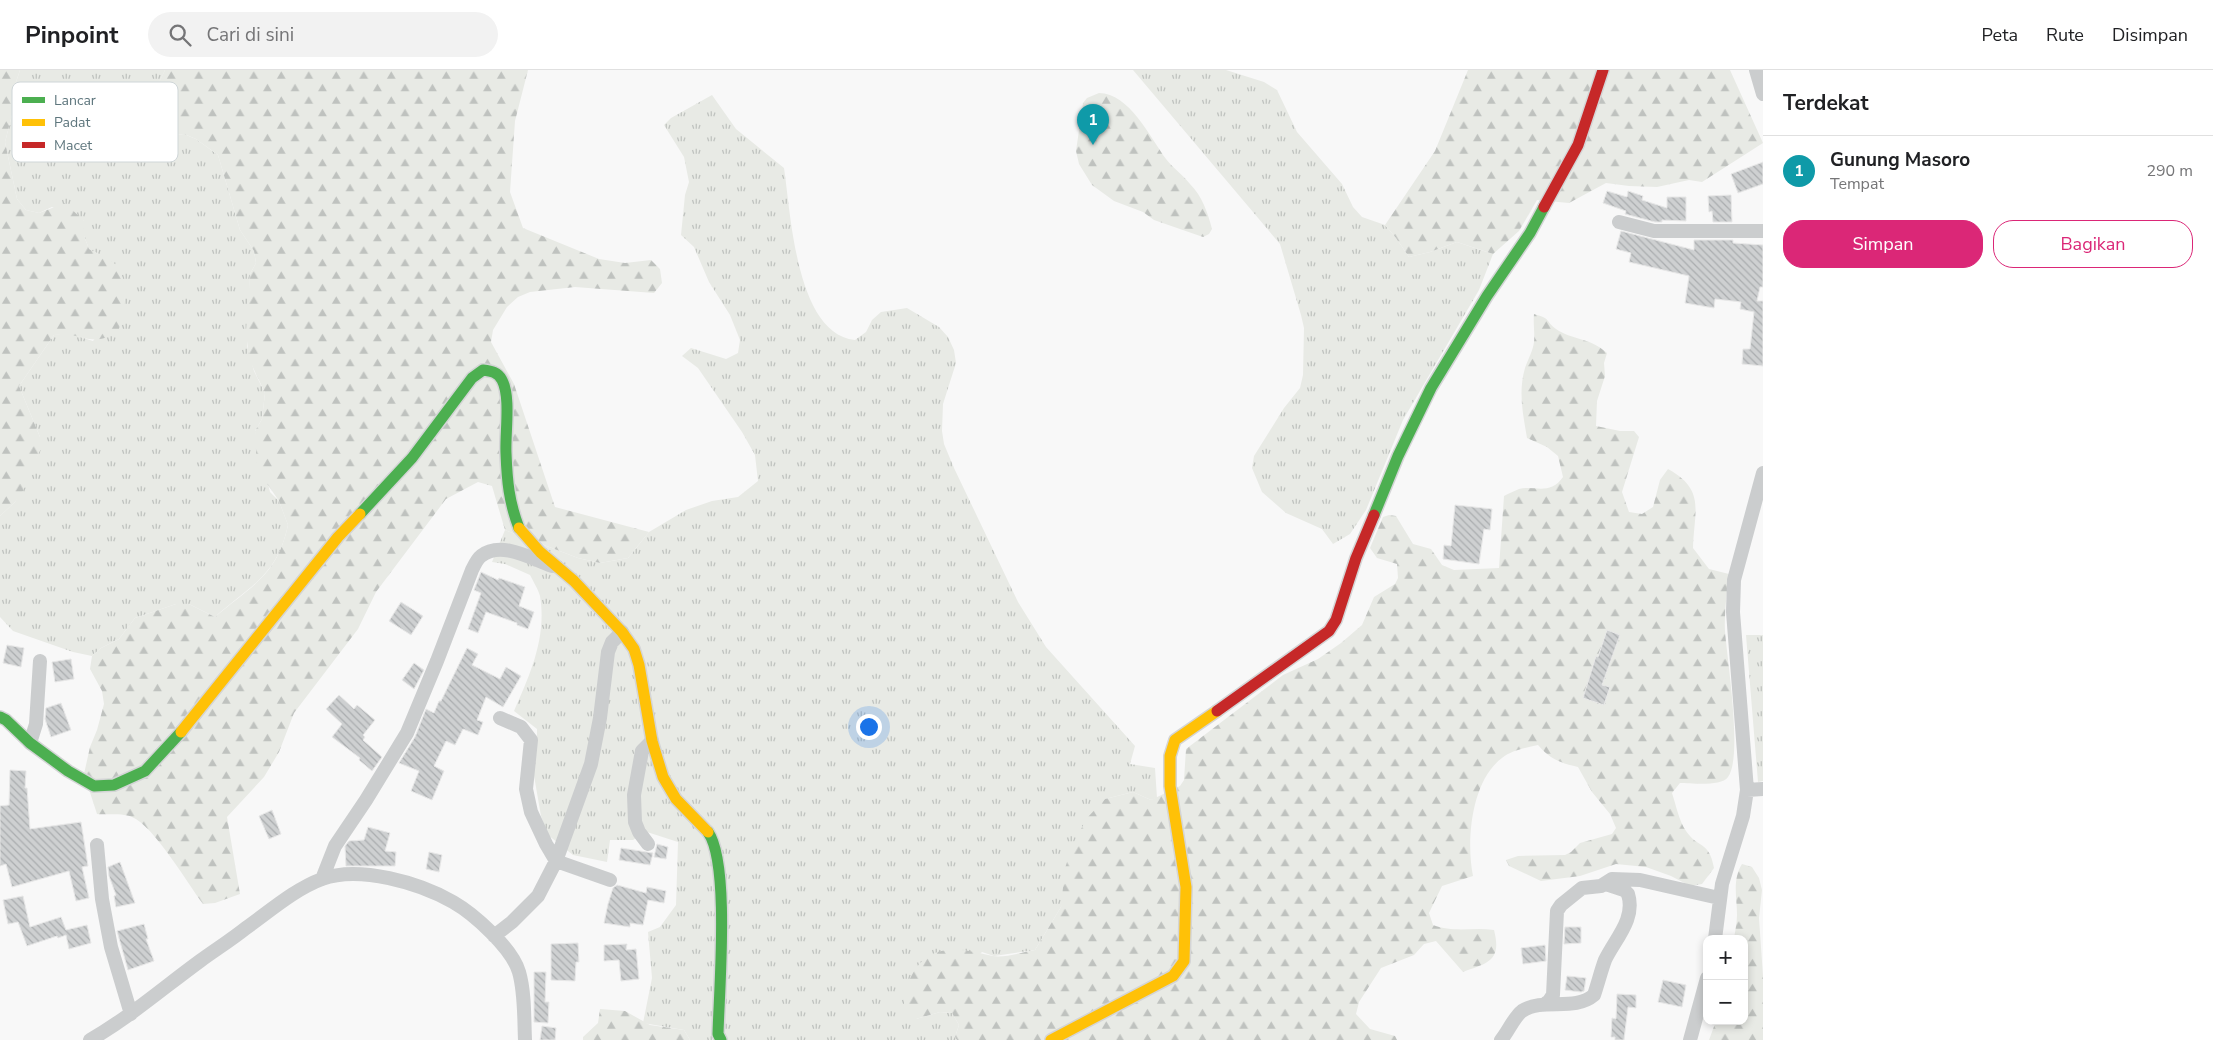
<!DOCTYPE html>
<html lang="id">
<head>
<meta charset="utf-8">
<style>
	body { margin:0; font-family:"Nunito Sans",sans-serif; background:#f2f2f2; color:#202124 }
	.controls { position:absolute; right:15px; bottom:15px; display:grid; overflow:hidden; border-radius:10px; box-shadow:0 2px 8px #0003 }
	.controls button { width:45px; height:45px; display:grid; place-items:center; padding:0; border:0; border-bottom:1px solid #e0e0e0; background:#fff; color:#202124; font:25px sans-serif }
	.you { position:absolute; left:868px; top:656px; width:18px; height:18px; margin:-12px; border:4px solid #fff; border-radius:50%; background:#1a73e8; box-shadow:0 0 0 8px #1a73e833 }
	.badge { display:grid; place-items:center; width:32px; height:32px; border-radius:50%; background:#db2777; color:#fff; font-size:16px; font-weight:700 }
	.pin { position:absolute; translate:-50% -41px; filter:drop-shadow(0 1px 2px #0008) }
	.pin::after { content:''; position:absolute; top:26px; width:18px; height:15px; background:inherit; clip-path:polygon(0 0,100% 0,50% 100%) }
	.list { margin:0; padding:0; list-style:none }
	h2 { display:flex; justify-content:space-between; align-items:center; height:65px; margin:0; padding:0 20px; font-size:21px }
	h2 small { font-size:16px; font-weight:400; color:#757577 }
	.list li { display:grid; grid-template-columns:32px 1fr auto; gap:15px; align-items:center; box-sizing:border-box; height:70px; padding:0 20px; border-top:1px solid #e0e0e0 }
	.list b { display:block; font-size:19px; white-space:nowrap }
	.list p { margin:0; font-size:16px; white-space:nowrap; color:#757577 }
	.list em { font-size:16px; font-style:normal; color:#757577 }
	.actions { display:flex; gap:10px; padding:15px 20px }
	.actions a { flex:1; padding:11px 0; border:1px solid #db2777; border-radius:20px; text-align:center; font-size:18px; color:#db2777 }
	.actions .main { background:#db2777; color:#fff }
	.icon { flex:none; width:28px; height:28px; fill:none; stroke:currentColor; stroke-width:2; stroke-linecap:round; stroke-linejoin:round }
	.map { position:relative; flex:none; width:1763px; height:970px; overflow:hidden }
	header { display:flex; align-items:center; gap:30px; box-sizing:border-box; height:70px; padding:0 25px; background:#fff; border-bottom:1px solid #e0e0e0 }
	header strong { font-size:24px }
	nav { display:flex; gap:28px; margin-inline-start:auto; font-size:18px }
	.search { width:350px; height:45px; background:#f2f2f2; display:flex; align-items:center; gap:12px; box-sizing:border-box; padding:0 18px; border-radius:28px; color:#757577; font-size:19px }
	main { display:flex }
	aside { flex:1; background:#fff }
	.map>svg:first-child { display:block }
	.grass { fill:url(#grass-tufts) }
	.forest { fill:url(#forest-firs) }
	.building { fill:url(#building-back-hatch); stroke:#e8e8e8 }
	.lines { fill:none; stroke-linecap:round; stroke-linejoin:round }
	.fast-casing { stroke:#d4d5d6; stroke-width:14 }
	.slow-casing { stroke:#d4d5d6; stroke-width:14 }
	.jam-casing { stroke:#d4d5d6; stroke-width:14 }
	.street { stroke:#cbcdce; stroke-width:14 }
	.fast { stroke:#4caf50; stroke-width:11 }
	.slow { stroke:#ffc107; stroke-width:11 }
	.jam { stroke:#c62828; stroke-width:11 }
	.key { fill:#fff; stroke:#cfd6d8; stroke-width:1 }
	.key-label { font-size:14px; fill:#5e767d }
</style>
</head>
<body>
<header>
<strong>Pinpoint</strong>
<div class="search"><svg class="icon" aria-label="search" viewBox="0 0 24 24"><circle cx="10" cy="10" r="6"/><path d="M15 15l6 6"/></svg>Cari di sini</div>
<nav><a>Peta</a><a>Rute</a><a>Disimpan</a></nav>
</header>
<main>
<div class="map">
<svg width="1763" height="970" viewBox="0 0 1763 970">
	<defs>
		<pattern id="grass-tufts" width="24" height="20" patternUnits="userSpaceOnUse" patternTransform="scale(1.25)"><rect width="24" height="20" fill="#e8eae5"/><path d="M3 7l-1-3M5 7V3M7 7l1-3M15 17l-1-3M17 17v-4M19 17l1-3" fill="none" stroke="#bfc2bf"/></pattern>
		<pattern id="forest-firs" width="22" height="20" patternUnits="userSpaceOnUse" patternTransform="scale(1.25)"><rect width="22" height="20" fill="#e8eae5"/><path d="M5 1l3.5 6h-7zM16 11l3.5 6h-7z" fill="#bfc2bf"/></pattern>
		<pattern id="building-back-hatch" width="6" height="6" patternUnits="userSpaceOnUse" patternTransform="scale(1.25)"><rect width="6" height="6" fill="#ced0d1"/><path d="M-1 5l2 2M0 0l6 6M5-1l2 2" fill="none" stroke="#aaadaf"/></pattern>
	</defs>
	<rect width="100%" height="100%" fill="#f8f8f8"/>
	<!-- grass -->
	<path class="grass" d="M20,0H165C154,25 142,36 117,46L170,66L184,64L196,69L218,85L240,160L254,181L256,193L250,204L247,276L254,301L265,323L262,349L255,361L270,422L279,431L288,455C277,506 251,515 215,547L189,534H176L135,548L119,569L101,578L92,586L73,582L13,561L0,547V446L15,432L40,380V367L19,316L54,265L68,263L93,271L125,230C121,197 118,194 89,179L84,166V151L52,137L39,143L26,140L17,129L5,72L12,45L14,18Z
		M1133,0H1226L1264,12L1277,20L1297,62L1342,114L1353,137L1362,147L1385,155L1396,168L1409,187L1430,182L1457,172L1493,184L1479,220L1403,350L1366,440L1350,464L1333,474L1322,459L1286,443L1262,422L1252,398L1254,386L1284,338L1300,318L1303,305L1304,258L1301,245L1280,174Z
		M712,25L736,59L784,98C791,144 796,264 855,270L866,262L872,250L881,242L907,238L939,257L948,267L954,280L956,293L943,334L942,361L944,374L954,398L1018,532L1046,577L1135,676L1130,694L1155,698L1157,728L1151,730L1133,722L1105,729L1061,837L1035,880L994,886L982,882L916,949L940,942L952,943L959,955L955,967L957,970H690L684,960L643,953L652,908L648,862L660,857L676,835L678,772L647,762L633,770H610L607,792L573,785L548,765L541,746L533,700L537,676V659L514,641C530,605 547,567 540,526C538,519 533,511 530,505L505,494L492,492L505,460L578,488L600,493L628,488L649,462L686,440L712,431L738,427L758,411L755,385L742,362L698,298L682,286L691,278L726,289L738,283L740,270L730,245L709,212L694,177L681,165L685,125L689,112L684,87L664,55L671,48Z
		M1746,565H1763V711L1758,712Z"/>
	<!-- forest -->
	<path class="forest" d="M0,0H20L14,18L12,45L5,72L17,129L26,140L39,143L65,133L84,151V166L89,179C96,183 108,187 114,193C131,211 125,241 118,262C90,279 82,261 54,265L19,316L40,367V380L23,421L15,432L0,446Z
		M165,0H528L515,51L510,122L523,158L599,189L625,193L651,190L660,199L662,213L654,223L575,217L530,222L518,227L507,237L493,260L491,272L514,314L555,437L649,462L628,488L600,493L578,488L505,460L492,416L478,412L446,429L376,522L358,559L294,643L279,682L264,707L227,747L240,824L215,833L203,834C188,814 154,756 132,747C123,743 107,745 97,744L84,704L90,677L97,660L104,634L102,621L90,599L92,586L101,578L119,569L135,548L176,534H189L215,547C252,515 277,506 288,455L279,431L257,399L255,361L262,349L265,323L249,289L246,262L250,204L256,193L254,181L240,160L218,85L196,69L184,64L170,66L121,83H106L99,72L117,46L142,33L160,10Z
		M1468,0H1730L1763,73L1702,112L1689,110L1657,117L1629,116L1606,113L1569,133L1537,130L1519,161L1493,184L1457,172L1430,182L1409,187L1396,168L1385,155L1435,81Z
		M1099,23C1129,23 1150,67 1166,89C1173,98 1183,105 1190,114C1202,126 1208,143 1212,159L1209,164L1203,167L1154,150L1143,142L1114,131L1092,115L1079,94L1076,81L1083,33L1087,28Z
		M1534,244C1552,249 1545,251 1556,259C1572,270 1589,267 1607,283L1604,293L1605,306L1597,331L1596,356L1620,361H1634L1639,367L1622,422L1629,442L1642,444L1653,437L1660,410L1668,399C1706,420 1694,441 1693,478L1709,499L1729,504C1727,522 1724,542 1725,561C1727,589 1743,687 1728,707C1721,717 1691,713 1680,713L1672,723C1676,735 1679,751 1686,761C1698,779 1709,770 1714,798L1702,814L1690,816L1671,806L1646,797L1616,794L1580,806L1541,811L1509,796L1506,790L1518,786L1565,785L1571,782L1580,773L1612,764L1616,758L1610,744L1592,722L1578,697C1560,693 1550,689 1538,675C1526,678 1512,680 1502,688C1471,711 1466,771 1473,806L1442,816L1429,843L1433,855C1454,863 1473,857 1494,860C1502,891 1488,893 1463,902L1436,871L1424,874L1414,885L1381,898L1359,932L1356,944L1370,959L1395,966L1397,970H957L955,967L959,955L952,943L940,942L916,949L904,943C903,915 915,884 947,880C963,878 978,883 993,886C1005,888 1023,882 1035,880L1061,837L1065,798L1074,772L1087,748L1105,729L1133,722L1151,730L1180,716L1184,710L1186,679L1283,605L1318,589L1341,573L1362,555L1374,527L1395,514L1398,508L1397,494L1377,488L1370,478L1383,447L1389,445L1396,446L1413,474L1431,479L1442,495L1454,500L1499,498L1504,426C1508,424 1514,421 1519,419C1534,415 1550,426 1563,407L1558,386L1547,377L1527,368C1523,344 1518,322 1525,298C1528,289 1533,281 1534,272C1535,263 1533,254 1534,244Z
		M1742,794L1752,797L1759,808L1762,820L1759,848L1763,906V970H1709L1716,951H1744V869H1734C1735,861 1737,853 1737,845C1737,827 1732,810 1742,794Z
		M600,939L625,941L650,955L684,960L690,970H583V967L598,953Z"/>
	<!-- building -->
	<path class="building" d="M1763,92V114L1738,123L1731,104Z
		M1607,121L1627,127L1628,121L1643,126L1642,130L1667,138V127H1686V151L1662,150V152H1655L1625,144L1626,141L1603,133Z
		M1731,125L1732,152H1713L1712,141L1709,142L1708,126Z
		M1621,161L1694,180V170H1733V173L1763,175V217H1760L1757,231H1763V296L1742,294L1743,279H1750L1754,242L1740,239L1741,232L1715,229L1714,238L1685,233L1689,206L1629,192L1631,183L1616,179Z
		M1455,435L1492,439L1490,460L1484,459L1479,494L1443,489L1444,475L1451,476Z
		M481,502L498,510L499,508L525,517L519,536L534,542L528,559L517,555V553L486,542L478,563L468,559L481,523L474,520Z
		M401,532L423,546L411,565L389,551Z
		M1607,560L1620,565L1602,615L1610,617L1604,635L1583,628L1596,586L1598,587Z
		M7,575L24,578L21,597L3,593Z
		M467,578L478,584L472,595L500,609L506,597L521,606L503,637L486,627L477,650L483,652L478,665L463,659L455,675L446,671L434,696L444,701L432,730L411,721L419,701L399,693L415,667L426,639L434,643L439,631H441Z
		M71,589L74,609L55,612L52,592Z
		M414,593L424,600L414,619L402,610Z
		M339,625L354,639L357,635L375,650L363,665L365,667L363,670L382,687L372,701L359,690L360,688L332,667L342,654L326,639Z
		M61,633L71,660L51,667L45,649L46,638Z
		M10,700L26,701L25,718H27L30,759L81,752L88,796L82,797L89,828L76,831L69,801L12,817L6,794L0,796V736L9,735Z
		M272,740L281,764L269,769L259,746Z
		M368,757L390,763L385,781L396,782L395,796H346L345,776L349,771L364,770Z
		M657,774L668,777L666,789L654,787Z
		M621,778L653,783L650,795L619,790Z
		M429,782L442,785L439,802L426,799Z
		M120,792L135,833L116,837L114,826L116,825L109,806L108,797Z
		M617,815L646,823L647,817L666,821L664,833L648,830L643,855L630,853V857L604,853L608,834L613,818Z
		M23,826L30,857L61,847L66,860L87,855L91,873L69,879L66,865L58,868L57,866L27,876L18,852L8,854L3,830Z
		M144,854L148,869H146L154,891L128,900L117,861Z
		M1565,857H1581V873L1564,874Z
		M578,873L579,892H576L575,911L551,910V874Z
		M627,874L626,880L636,879L639,909L621,911L619,890L604,891V875Z
		M1545,875L1546,891L1523,894L1521,878Z
		M534,902H546L545,932H549L548,953L534,952Z
		M1567,906L1586,908L1584,921L1581,922L1565,920Z
		M1663,910L1686,915L1682,937L1658,932Z
		M1617,924L1636,925V938L1628,937L1624,970H1615V967H1611L1612,948L1616,949Z
		M542,956L556,958L555,970H540Z"/>
	<g class="lines">
		<defs>
			<path id="fast" d="M360,444L412,388L472,308L483,300C491,301 498,302 502,310C511,327 505,363 506,383C507,411 509,432 519,458
				M1374,445L1398,386L1431,318L1487,226L1530,163L1544,137
				M0,647L6,650L30,673L68,701L94,716L114,715L145,701L181,662
				M708,762C730,793 719,921 718,964L721,970"/>
			<path id="slow" d="M519,458L540,482L574,511L622,562L634,579L639,595L652,671L663,707L676,729L708,762
				M181,662L338,467L360,444
				M1051,970L1173,906L1184,891L1186,817L1170,716V686L1175,670L1217,641"/>
			<path id="jam" d="M1544,137L1578,75L1603,0
				M1217,641L1329,561L1336,550L1356,488L1374,445"/>
		</defs>
		<!-- fast casing -->
		<use href="#fast" class="fast-casing"/>
		<!-- slow casing -->
		<use href="#slow" class="slow-casing"/>
		<!-- jam casing -->
		<use href="#jam" class="jam-casing"/>
		<!-- street -->
		<path class="street" d="M1756,0L1763,24
			M1619,152L1654,161H1763
			M500,648L521,657L531,670L526,719L531,742L546,774L556,791L610,810
			M30,673L36,654L40,591
			M1747,720L1763,719
			M648,774L639,762L635,752L634,725L642,681L652,671
			M97,775L102,829L111,877L131,944
			M322,809L335,776L366,730L407,663L437,591L472,500C474,496 477,489 481,486C501,470 532,489 552,496
			M494,866L512,852L538,826L556,791L591,694L600,648L608,582L612,572L622,562
			M1715,869L1722,814L1743,746L1747,720L1733,542L1734,510L1763,403
			M1546,933L1549,931L1553,925L1557,841L1561,835L1582,818L1601,816L1612,809L1640,810L1719,828
			M90,970C130,947 163,918 200,891C215,880 231,870 246,858C270,841 295,819 322,809C359,795 420,813 453,832C474,844 512,878 519,902C525,923 524,948 525,970
			M1501,970C1508,962 1514,947 1522,941C1544,927 1574,942 1594,925C1598,913 1601,901 1605,890C1615,869 1636,849 1628,824L1624,820L1606,814
			M1690,970L1707,908"/>
		<!-- fast -->
		<use href="#fast" class="fast"/>
		<!-- slow -->
		<use href="#slow" class="slow"/>
		<!-- jam -->
		<use href="#jam" class="jam"/>
	</g>
	<!-- legend -->
	<rect x="12" y="12" width="166" height="80" rx="8" class="key"/>
	<rect x="22" y="27" width="23" height="6" fill="#4caf50"/>
	<rect x="22" y="49" width="23" height="7" fill="#ffc107"/>
	<rect x="22" y="72" width="23" height="6" fill="#c62828"/>
	<g class="key-label">
		<text x="54" y="35">Lancar</text>
		<text x="54" y="57">Padat</text>
		<text x="54" y="80">Macet</text>
	</g>
</svg>
<div class="controls">
<button>+</button>
<button>−</button>
</div>
<div class="you"></div>
<div class="pin badge" style="left:1093px;top:75px;background:#0f9aa8">1</div>
</div>
<aside>
<h2>Terdekat<small></small></h2>
<ul class="list">
<li><span class="badge" style="background:#0f9aa8">1</span><div><b>Gunung Masoro</b><p>Tempat</p></div><em>290 m</em></li>
</ul>
<div class="actions"><a class="main">Simpan</a><a>Bagikan</a></div>
</aside>
</main>
</body>
</html>
